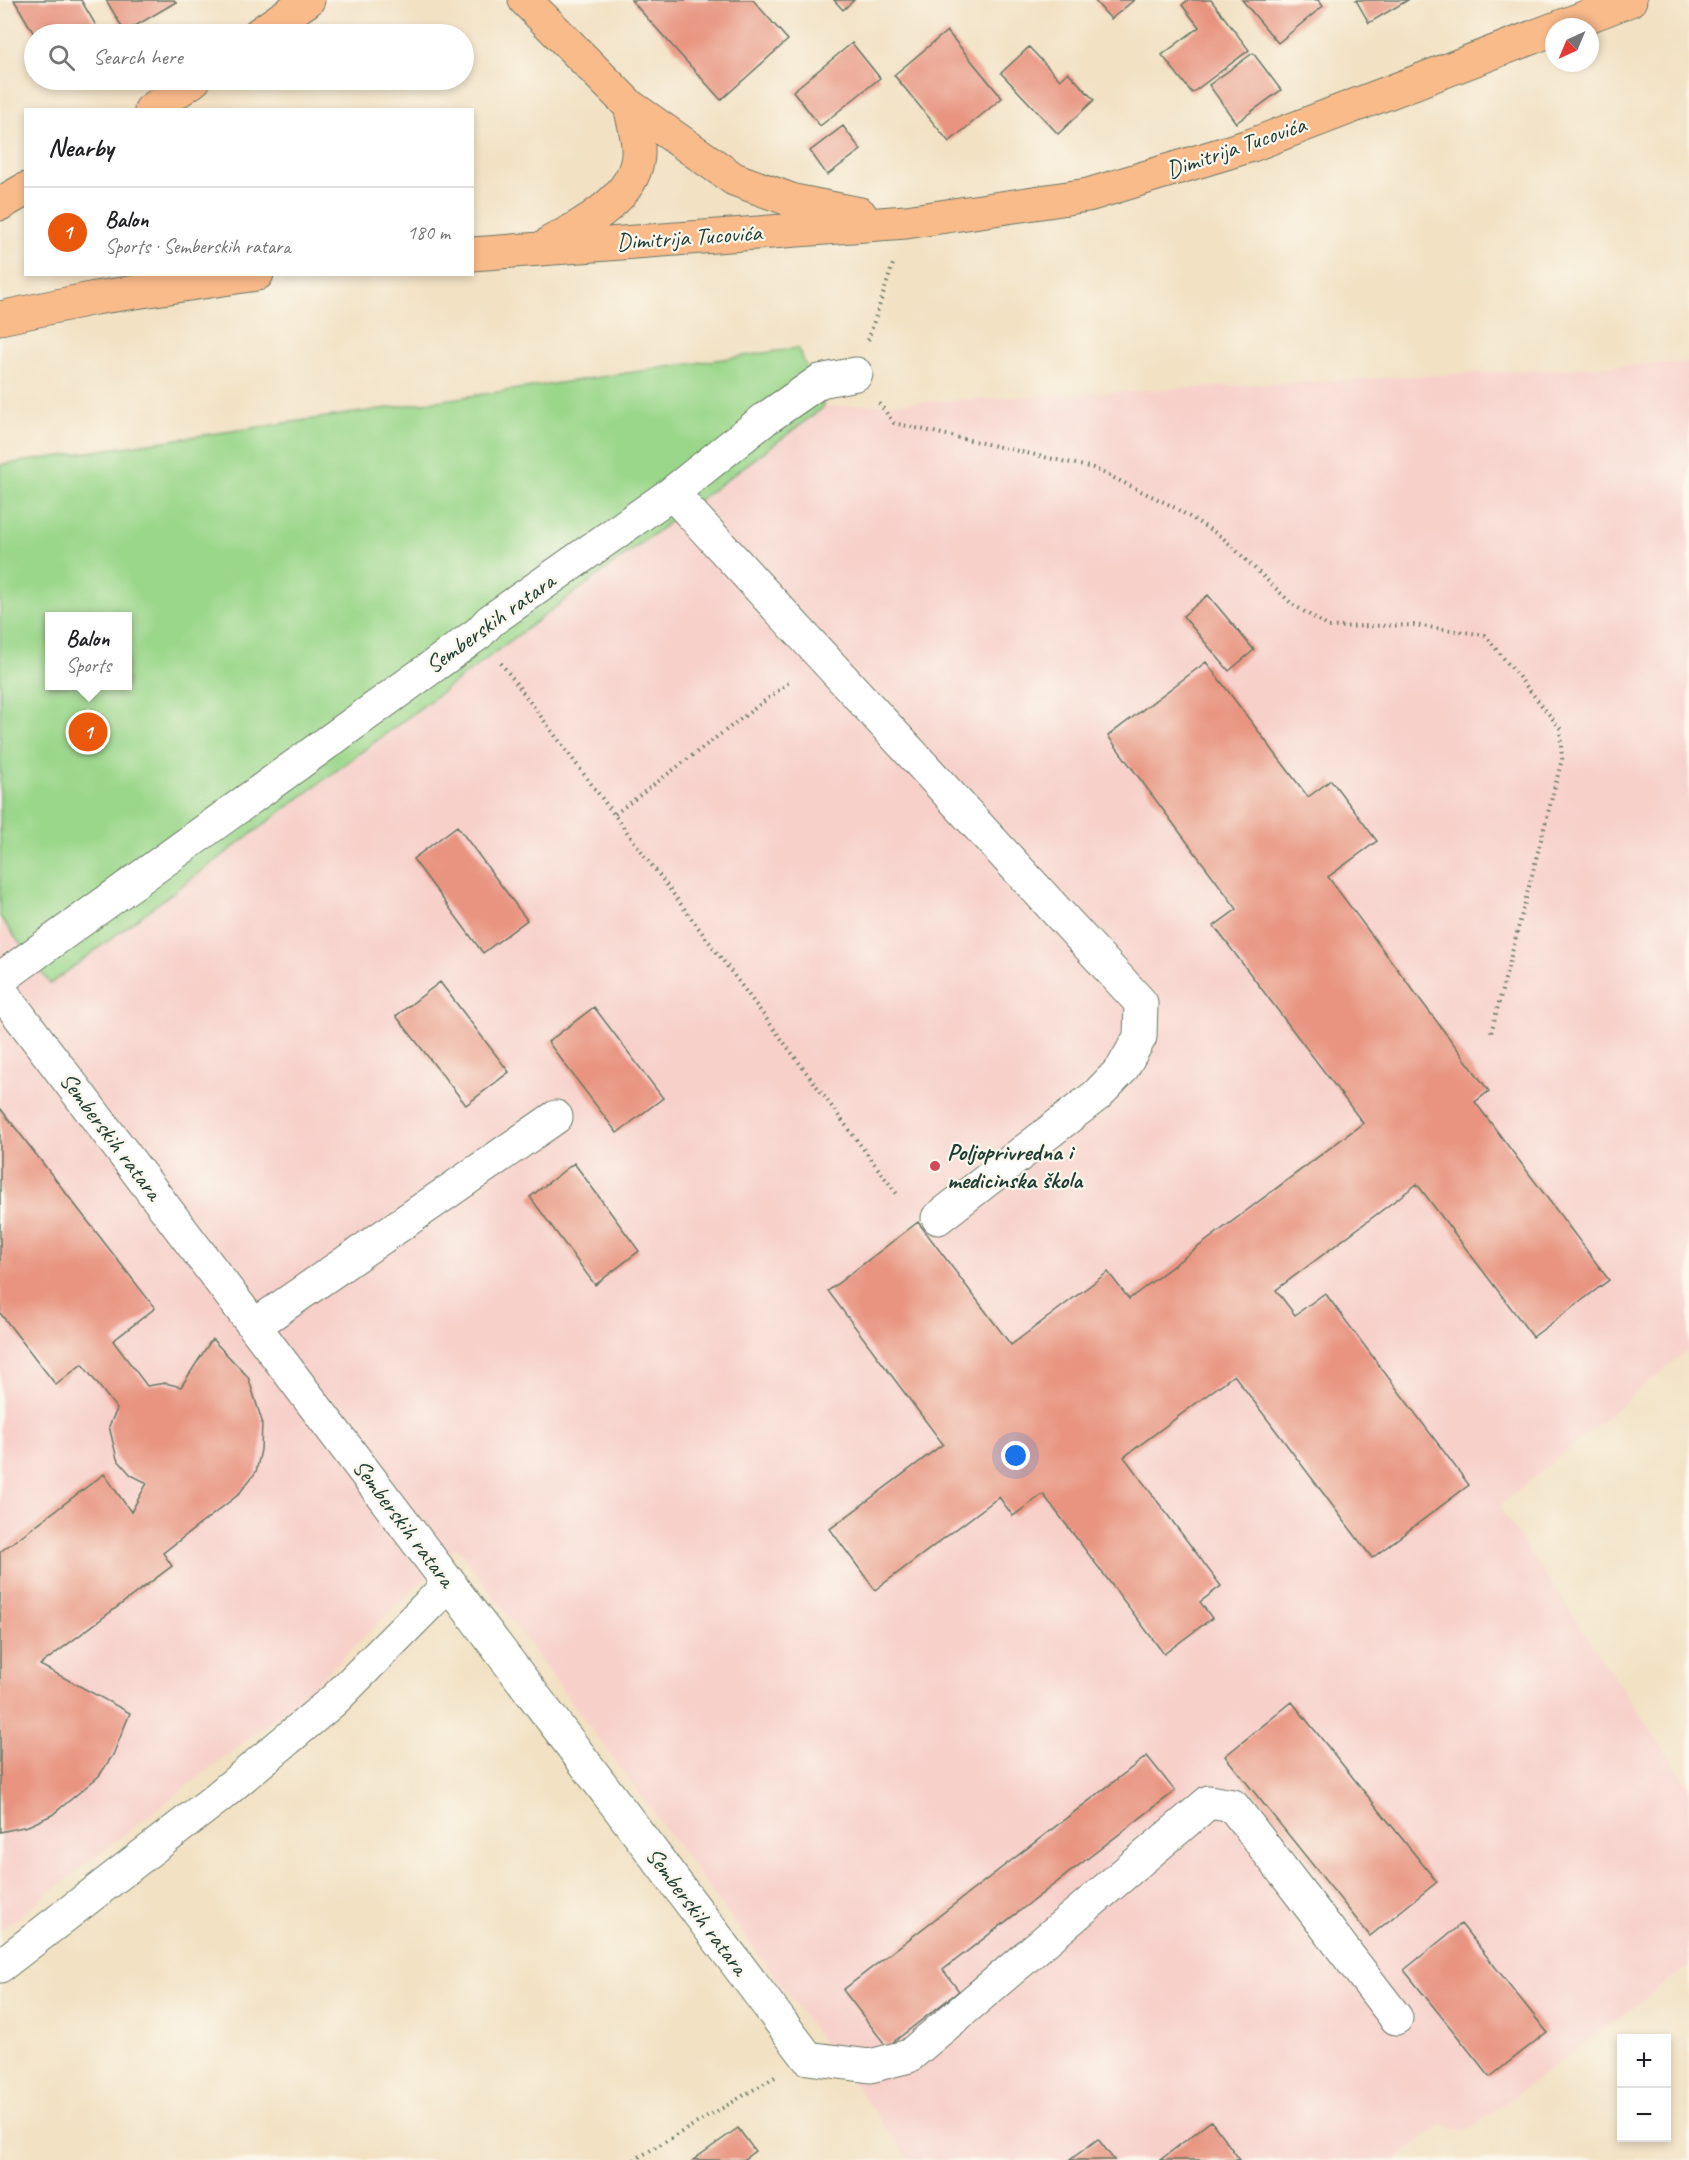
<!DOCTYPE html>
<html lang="en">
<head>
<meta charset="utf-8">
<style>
	body { margin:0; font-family:Caveat,sans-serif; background:#f6f6f6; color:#202124 }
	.controls { position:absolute; right:18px; bottom:18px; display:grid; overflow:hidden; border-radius:0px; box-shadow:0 3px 9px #0003 }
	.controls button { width:54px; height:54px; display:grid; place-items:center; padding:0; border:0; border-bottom:2px solid #e0e0e0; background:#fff; color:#202124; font:30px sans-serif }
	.compass { position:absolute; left:1545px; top:18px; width:54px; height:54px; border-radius:50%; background:#fff; box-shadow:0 3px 9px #0003; rotate:224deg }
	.you { position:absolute; left:1016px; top:1456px; width:21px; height:21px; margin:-15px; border:4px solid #fff; border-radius:50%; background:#1a73e8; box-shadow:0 0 0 9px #1a73e833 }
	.badge { display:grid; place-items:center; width:39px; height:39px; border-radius:50%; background:#ea580c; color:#fff; font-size:20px; font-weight:700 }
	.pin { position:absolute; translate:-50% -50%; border:3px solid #fff; box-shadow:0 2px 6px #0006 }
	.popup { position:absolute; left:45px; top:612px; width:87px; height:78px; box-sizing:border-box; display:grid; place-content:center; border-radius:0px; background:#fff; filter:drop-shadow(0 2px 4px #0005); font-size:20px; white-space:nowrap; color:#757577 }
	.popup b { font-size:22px; color:#202124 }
	.popup::after { content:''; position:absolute; left:50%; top:100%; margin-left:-12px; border:12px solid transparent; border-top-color:#fff }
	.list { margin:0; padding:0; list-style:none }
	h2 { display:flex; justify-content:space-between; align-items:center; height:78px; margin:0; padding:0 24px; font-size:26px }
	h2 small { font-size:20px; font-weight:400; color:#757577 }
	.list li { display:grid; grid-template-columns:39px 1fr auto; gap:18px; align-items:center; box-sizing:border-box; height:90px; padding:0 24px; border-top:2px solid #e0e0e0 }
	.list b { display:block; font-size:22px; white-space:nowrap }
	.list p { margin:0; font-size:20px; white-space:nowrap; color:#757577 }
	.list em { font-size:20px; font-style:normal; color:#757577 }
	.icon { flex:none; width:33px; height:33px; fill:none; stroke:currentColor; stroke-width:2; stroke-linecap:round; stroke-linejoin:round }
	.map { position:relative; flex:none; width:1689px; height:2160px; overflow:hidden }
	.search { position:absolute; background:#fff; box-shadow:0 3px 9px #0003; left:24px; top:24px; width:450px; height:66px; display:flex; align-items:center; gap:15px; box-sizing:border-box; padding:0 21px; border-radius:33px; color:#757577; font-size:22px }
	.panel { position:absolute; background:#fff; box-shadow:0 3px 9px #0003; left:24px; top:108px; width:450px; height:168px; border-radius:0px }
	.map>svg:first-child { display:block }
	.built { fill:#f7d0ca }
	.green { fill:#9bd78b; stroke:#5d8a60; stroke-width:1.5; fill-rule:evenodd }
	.building { fill:#e89480 }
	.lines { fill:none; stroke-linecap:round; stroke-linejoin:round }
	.minor-casing { stroke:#697666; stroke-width:35 }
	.major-casing { stroke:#697666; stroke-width:35 }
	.path { stroke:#697666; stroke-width:4; stroke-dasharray:1.5 4.5; stroke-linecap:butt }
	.minor { stroke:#fff; stroke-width:33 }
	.major { stroke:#fabb8b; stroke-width:33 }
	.poi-dot { fill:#d1495b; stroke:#fbf7ec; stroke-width:2 }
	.labels { text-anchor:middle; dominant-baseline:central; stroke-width:4.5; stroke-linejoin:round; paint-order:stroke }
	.street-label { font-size:24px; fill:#1f3d34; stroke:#fbf7ec }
	.poi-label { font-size:24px; font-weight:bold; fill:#1f3d34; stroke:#fbf7ec; text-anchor:start }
</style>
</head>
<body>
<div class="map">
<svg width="1689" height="2160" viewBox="0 0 1689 2160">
	<rect width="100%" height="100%" fill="#fbf7ec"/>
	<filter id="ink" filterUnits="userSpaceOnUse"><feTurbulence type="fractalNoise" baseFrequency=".0167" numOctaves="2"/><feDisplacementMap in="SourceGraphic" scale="12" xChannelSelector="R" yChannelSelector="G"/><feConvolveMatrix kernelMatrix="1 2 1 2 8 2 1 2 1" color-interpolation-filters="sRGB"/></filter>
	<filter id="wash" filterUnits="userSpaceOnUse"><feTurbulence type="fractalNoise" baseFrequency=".008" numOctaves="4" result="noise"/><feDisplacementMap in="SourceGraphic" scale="24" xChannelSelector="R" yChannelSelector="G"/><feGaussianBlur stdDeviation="1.35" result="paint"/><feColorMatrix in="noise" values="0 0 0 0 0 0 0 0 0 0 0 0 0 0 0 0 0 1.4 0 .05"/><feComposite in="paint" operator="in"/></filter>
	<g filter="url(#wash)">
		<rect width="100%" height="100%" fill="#f2e1c3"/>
		<!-- built -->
		<path class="built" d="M1689,362V1349L1499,1507L1689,1786V1966L1467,2131L1442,2125L1395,2160H910L457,1547L303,1696L0,1931V917L50,984L824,407Z"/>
		<!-- green -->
		<path class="green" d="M798,348L824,407L50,984L0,917V465ZM49,616H127V686H49Z"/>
		<g id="blocks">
			<!-- building -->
			<path class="building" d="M14,0H81L101,34H34Z
				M106,0H174L176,2L125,32Z
				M631,0H753L788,40L721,100Z
				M834,0H854L843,10Z
				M1094,0H1134L1111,19Z
				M1188,0H1211L1249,50L1192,93L1162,55L1199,27L1182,5Z
				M1242,0H1318L1323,6L1278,43Z
				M1356,0H1408L1369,23Z
				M947,31L1002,98L949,142L894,75Z
				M852,43L880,78L820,126L793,91Z
				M1029,47L1060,80L1068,72L1094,100L1058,134L1001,73Z
				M1253,53L1281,90L1236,123L1209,85Z
				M843,126L861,150L827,175L810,151Z
				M1208,595L1254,650L1229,671L1183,616Z
				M1206,662L1308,797L1331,780L1377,841L1328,877L1489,1091L1475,1102L1609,1280L1533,1337L1417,1184L1276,1290L1295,1315L1325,1293L1469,1485L1372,1558L1234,1375L1124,1457L1221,1586L1200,1602L1212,1618L1164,1654L1043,1494L1013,1516L999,1497L875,1590L830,1529L943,1444L828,1291L918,1222L1011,1345L1108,1272L1129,1299L1363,1123L1214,926L1237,909L1108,736Z
				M457,826L527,920L483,953L413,859Z
				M440,982L509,1072L466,1105L396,1016Z
				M594,1007L663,1098L617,1133L548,1042Z
				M0,1108L155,1308L113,1341L147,1386L165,1383L181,1387L212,1339L248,1377L262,1421L261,1450L256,1472L238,1495L163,1553L172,1566L40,1665L130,1713L113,1755L99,1776L52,1815L28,1826L0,1832V1552L104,1474L131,1512L147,1483L131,1475L117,1459L109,1426L117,1409L82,1364L56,1385L0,1313Z
				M574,1163L639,1251L595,1285L530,1197Z
				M1292,1702L1437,1882L1370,1936L1225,1756Z
				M1147,1756L1175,1791L943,1970L959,1991L887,2047L843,1990Z
				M1461,1924L1547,2032L1490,2077L1404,1970Z
				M1211,2121L1240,2160H1160Z
				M738,2128L755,2151L743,2160H693Z
				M1098,2139L1114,2160H1070Z"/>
		</g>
	</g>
	<g filter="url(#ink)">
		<use href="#blocks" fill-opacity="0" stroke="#697666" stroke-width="1.5"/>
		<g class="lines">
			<defs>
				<path id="minor" d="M672,493L1141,1003L1140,1037L1122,1069L1097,1095L938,1218
					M0,979L479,633L490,621L672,493L765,419L820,381L856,374
					M0,990L808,2058L870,2066L909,2056L1209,1802L1233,1806L1396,2018
					M254,1326L556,1117
					M0,1966L216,1799L334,1700L450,1583"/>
				<path id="major" d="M525,0L630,106L734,179L794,201L860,214
					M1560,27L1630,0
					M259,34L308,0
					M151,110L194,80
					M0,204L26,189
					M551,242C580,227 627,201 636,166C642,147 634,125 630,106
					M472,254L906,222L1088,195L1252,145L1554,29
					M0,318L95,298L257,274"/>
			</defs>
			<!-- minor casing -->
			<use href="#minor" class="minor-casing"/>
			<!-- major casing -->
			<use href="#major" class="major-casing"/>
			<!-- path -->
			<path class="path" d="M868,340L894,261
				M879,403L894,423L1093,468L1172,506L1222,537L1292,604L1329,627L1414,625L1485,635L1560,728L1562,759L1491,1033
				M501,663L897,1194
				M615,814L791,681
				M634,2160L775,2077"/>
			<!-- minor -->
			<use href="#minor" class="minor"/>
			<!-- major -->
			<use href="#major" class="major"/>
		</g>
	</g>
	<!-- markers -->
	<circle class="poi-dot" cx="935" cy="1166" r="6"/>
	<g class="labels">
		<!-- street labels -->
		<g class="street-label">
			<text transform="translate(1236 147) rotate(-19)">Dimitrija Tucovića</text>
			<text transform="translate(689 237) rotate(-4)">Dimitrija Tucovića</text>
			<text transform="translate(490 623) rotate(-36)">Semberskih ratara</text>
			<text transform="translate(111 1136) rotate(53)">Semberskih ratara</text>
			<text transform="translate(404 1523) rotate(53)">Semberskih ratara</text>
			<text transform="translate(697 1911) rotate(53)">Semberskih ratara</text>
		</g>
		<!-- poi labels -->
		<g class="poi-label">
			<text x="947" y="1152">Poljoprivredna i<tspan x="947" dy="28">medicinska škola</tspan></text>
		</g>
	</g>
</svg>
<div class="controls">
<button>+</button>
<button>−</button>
</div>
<svg class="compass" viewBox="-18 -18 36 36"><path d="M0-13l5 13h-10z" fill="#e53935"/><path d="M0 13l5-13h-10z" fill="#757577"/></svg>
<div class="you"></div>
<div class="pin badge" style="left:88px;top:732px">1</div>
<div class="popup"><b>Balon</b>Sports</div>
<div class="search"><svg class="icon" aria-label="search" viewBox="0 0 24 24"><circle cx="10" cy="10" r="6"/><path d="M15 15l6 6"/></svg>Search here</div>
<section class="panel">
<h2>Nearby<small></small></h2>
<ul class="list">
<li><span class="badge">1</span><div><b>Balon</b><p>Sports · Semberskih ratara</p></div><em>180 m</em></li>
</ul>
</section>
</div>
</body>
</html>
